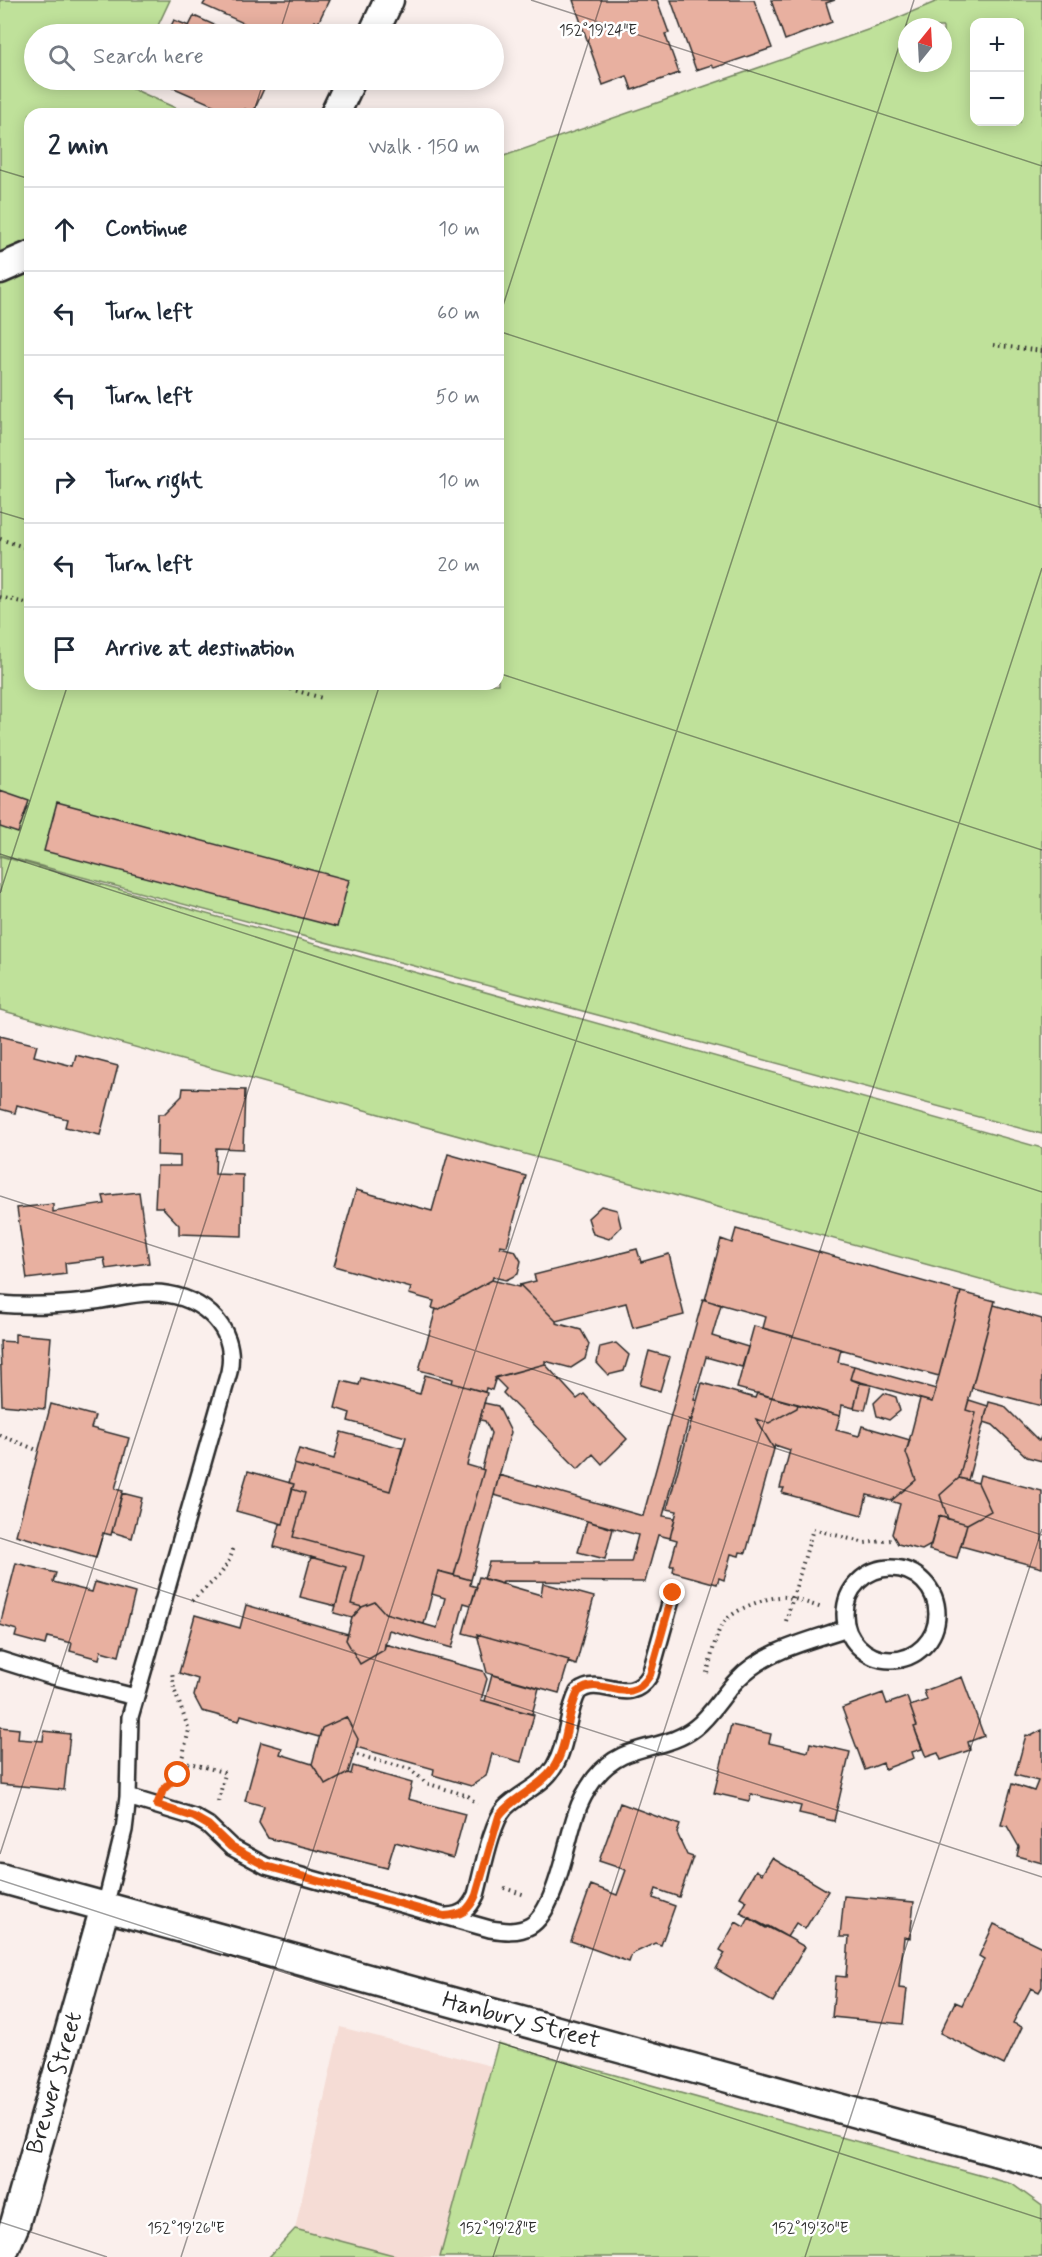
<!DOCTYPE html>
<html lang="en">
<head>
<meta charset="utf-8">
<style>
	body { margin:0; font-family:Mynerve,sans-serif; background:#f6f6f7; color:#1f2937 }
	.controls { position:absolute; right:18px; top:18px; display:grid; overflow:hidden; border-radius:12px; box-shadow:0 3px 15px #0003 }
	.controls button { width:54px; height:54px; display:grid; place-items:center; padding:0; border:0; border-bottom:2px solid #e0e1e3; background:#fff; color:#1f2937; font:30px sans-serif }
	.compass { position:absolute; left:898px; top:18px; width:54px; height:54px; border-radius:50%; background:#fff; box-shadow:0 3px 15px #0003; rotate:18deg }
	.stop { position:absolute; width:18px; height:18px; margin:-14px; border:4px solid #ea580c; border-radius:50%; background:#fff }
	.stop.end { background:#ea580c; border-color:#fff; box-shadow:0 2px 6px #0008 }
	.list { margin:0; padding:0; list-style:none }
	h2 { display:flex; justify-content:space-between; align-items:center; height:78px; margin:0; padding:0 24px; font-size:26px }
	h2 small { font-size:20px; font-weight:400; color:#747a83 }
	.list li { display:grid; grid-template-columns:39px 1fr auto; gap:18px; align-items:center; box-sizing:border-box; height:84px; padding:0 24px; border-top:2px solid #e0e1e3 }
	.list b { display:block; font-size:22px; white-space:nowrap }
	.list em { font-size:20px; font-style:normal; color:#747a83 }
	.icon { flex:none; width:33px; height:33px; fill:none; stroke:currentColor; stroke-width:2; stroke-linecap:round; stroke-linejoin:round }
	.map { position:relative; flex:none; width:1042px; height:2257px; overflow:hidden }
	.search { position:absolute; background:#fff; box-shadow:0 3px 15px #0003; left:24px; top:24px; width:480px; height:66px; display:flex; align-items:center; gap:15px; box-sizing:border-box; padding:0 21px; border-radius:33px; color:#747a83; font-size:22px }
	.panel { position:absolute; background:#fff; box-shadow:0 3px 15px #0003; left:24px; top:108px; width:480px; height:582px; border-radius:18px }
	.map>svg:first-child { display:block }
	.built { fill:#f5dcd5 }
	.green { fill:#bfe19a; stroke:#758662; stroke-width:1.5; fill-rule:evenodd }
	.building { fill:#e8b0a0; stroke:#2b2b2b; stroke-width:1.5 }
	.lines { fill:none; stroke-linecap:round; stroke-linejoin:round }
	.service-casing { stroke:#2b2b2b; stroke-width:20 }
	.minor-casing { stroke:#2b2b2b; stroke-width:33 }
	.path { stroke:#2b2b2b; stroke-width:4; stroke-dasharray:1.5 4.5; stroke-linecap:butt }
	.service { stroke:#fff; stroke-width:15 }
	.minor { stroke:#fff; stroke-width:28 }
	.route { stroke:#ea580c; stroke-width:8 }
	.ticks { fill:none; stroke:#2b2b2b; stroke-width:1.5; stroke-opacity:0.45 }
	.labels { text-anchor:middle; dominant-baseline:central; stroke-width:5; stroke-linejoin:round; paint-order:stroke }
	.street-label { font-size:24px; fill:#2b2b2b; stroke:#fff }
	.ticks-label { font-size:15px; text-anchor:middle; fill:#2b2b2b; stroke:#fff; stroke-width:5; stroke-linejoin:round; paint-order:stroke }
</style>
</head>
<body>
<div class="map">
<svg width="1042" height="2257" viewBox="0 0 1042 2257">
	<rect width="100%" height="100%" fill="#faefec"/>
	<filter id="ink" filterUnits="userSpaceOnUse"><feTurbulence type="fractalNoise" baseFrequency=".0167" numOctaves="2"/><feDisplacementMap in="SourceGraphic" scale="12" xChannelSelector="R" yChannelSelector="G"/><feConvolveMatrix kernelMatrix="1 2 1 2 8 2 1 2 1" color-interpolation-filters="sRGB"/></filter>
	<g filter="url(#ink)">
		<!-- built -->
		<path class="built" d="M340,2027L491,2066L440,2257H401L295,2229Z"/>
		<!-- green -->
		<path class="green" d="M0,0H170L154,34H34V80H134L131,88L189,114H30V684H498V158L876,27L940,0H1042V1134L0,855ZM974,22H1020V122H974ZM907,27H943V63H907Z
			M0,856L1042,1148V1296L0,1010Z
			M498,2043L1012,2184L1042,2206V2257H440Z
			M295,2229L401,2257H269Z"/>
		<!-- building -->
		<path class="building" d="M206,0H329L318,23L314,21L308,34H268L203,5Z
			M573,0H657L669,33L665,34L679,73L632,90L627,76L603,85Z
			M671,0H754L772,48L714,68L711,65L696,70Z
			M771,0H835L826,3L832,22L785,40Z
			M194,16L219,27L215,34H167L174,20L189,26Z
			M156,80H275L272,87L266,84L253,113L245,109L243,114H217L220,108Z
			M0,791L29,801L18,833L0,827Z
			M57,802L349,880L337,927L44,851Z
			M0,1036L37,1045L34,1056L73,1066L76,1055L118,1066L100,1135L65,1127L67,1119L17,1105L15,1113L0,1109Z
			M183,1088L245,1090L243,1149L216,1148L215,1174L243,1175L242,1236L179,1234V1225L162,1207H155L157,1166H180V1156L157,1155L158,1114H164L182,1096Z
			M448,1154L526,1176L507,1246L500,1245V1247L515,1251L521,1261L518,1274L506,1280L493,1277L492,1280L438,1310L432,1308L434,1301L409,1294L411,1288L334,1266L356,1190L432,1211Z
			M139,1192L149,1263L106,1269L104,1258L65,1263L66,1274L27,1279L17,1208L53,1204V1212L105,1204L103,1196Z
			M601,1206L617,1210L621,1227L609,1239L593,1234L588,1218Z
			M736,1229L961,1292L939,1376L763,1328L766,1317L705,1300L721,1239L732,1243Z
			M637,1249L641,1262L669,1254L684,1315L633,1328L626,1303L556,1321L520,1285L536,1281L534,1275Z
			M492,1280L519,1287L520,1285L556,1321V1323L581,1330L589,1344L585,1359L571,1368L545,1361V1364L496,1377L492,1390L486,1388L485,1392L452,1383L453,1379L419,1370L436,1309L438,1310Z
			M961,1292L995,1301L966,1410L976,1413L959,1478L940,1495L948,1519L939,1516L931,1545L922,1550L898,1544L892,1534L900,1504L891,1501L916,1480L906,1453L920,1399L932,1402Z
			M703,1299L721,1305L712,1336L748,1347L742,1367L706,1357L694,1400L697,1401L691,1420L689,1419L663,1516L675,1518L670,1538L658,1535L645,1582L503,1581L502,1584L484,1579L489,1562H631L638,1535L494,1495L499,1475L643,1516Z
			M994,1305L1042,1319V1406L972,1388Z
			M754,1326L841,1349L838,1362L854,1366L850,1379L860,1383L854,1408L842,1405L840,1416L737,1388Z
			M15,1334L51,1337L45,1409L2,1405L0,1341L15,1342Z
			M616,1343L629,1355L624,1371L608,1375L597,1363L600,1347Z
			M649,1351L670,1357L660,1391L640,1385Z
			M545,1364L577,1399L584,1394L627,1439L602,1464L593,1454L578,1469L503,1393L506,1389L495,1378Z
			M854,1366L936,1389L932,1402L850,1379Z
			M425,1375L487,1393L467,1465L484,1470L454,1575L438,1571L424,1624L385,1613L375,1602L362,1607L351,1604L364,1556L293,1537L305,1493L292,1489L294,1484L289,1483L294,1464L390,1491L406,1437L348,1421L350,1413L335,1408L342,1381L359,1385L361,1378L420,1394Z
			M702,1383L755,1398L757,1393L798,1404L797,1408L769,1423L756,1419L774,1449L746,1553L740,1552L739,1556L731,1554L724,1580L719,1578L717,1584L673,1572L674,1566H670L677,1540L670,1538L677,1511L667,1509Z
			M860,1383L871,1385L865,1410L854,1408Z
			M884,1393L896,1397L900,1411L889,1420L877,1416L874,1403Z
			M969,1400L988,1406L968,1480L959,1478L976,1413L966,1410Z
			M989,1402L1004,1406L1039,1441L1042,1435V1461L1027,1457L993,1425L984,1422Z
			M484,1403L498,1406L511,1432L471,1580L454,1575L484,1470L482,1469L491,1433L485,1421L480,1420Z
			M51,1404L95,1416L91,1428L129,1438L115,1489L123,1491L111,1535L103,1533L96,1558L16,1535Z
			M798,1404L840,1416L836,1430L859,1436L862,1426L910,1440L906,1453L916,1480L891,1501L867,1495L862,1515L782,1493L784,1488H780L790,1450L775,1445L774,1449L756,1419L769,1423L797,1408Z
			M341,1432L402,1448L390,1491L294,1464L299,1449L334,1459Z
			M248,1471L294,1484L283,1524L236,1511Z
			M980,1475L1042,1491V1568L961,1546L967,1524L991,1511L978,1483Z
			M959,1478L978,1483L991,1511L967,1524L948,1519L940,1495Z
			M292,1489L305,1493L293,1537L364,1556L351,1604L362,1607L352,1618L334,1613L346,1567L274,1547L280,1524H283Z
			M122,1493L142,1498L132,1538L112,1532Z
			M939,1516L967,1524L957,1558L929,1550Z
			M587,1521L613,1529L605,1559L578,1552Z
			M311,1557L346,1567L336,1606L300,1597Z
			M16,1563L56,1573L53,1582L92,1592L95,1582L135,1593L119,1656L101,1651L99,1659L70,1651L72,1643L47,1637L45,1645L15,1637L17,1630L0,1625Z
			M438,1571L471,1580L470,1585L477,1587L471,1605L464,1603L452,1648L389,1630L384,1650L360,1664L346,1640L352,1618L362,1607L375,1602L385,1613L437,1628L445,1598L432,1594Z
			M479,1577L541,1595L543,1583L594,1597L576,1665L568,1662L569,1660L477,1634L478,1637L463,1633Z
			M246,1605L348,1634L346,1640L360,1664L384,1650L385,1644L483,1671L487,1679L481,1700L534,1715L521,1762L492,1754L486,1776L471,1786L433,1775L434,1769L356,1747L358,1739L346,1717L322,1728L319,1737L241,1715L239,1721L202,1711L194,1696L198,1679L179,1673L195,1615L240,1628Z
			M477,1634L569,1660L559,1693L487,1673Z
			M492,1675L539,1688L532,1714L485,1701Z
			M962,1677L984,1736L968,1742L970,1750L941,1760L938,1753L926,1757L914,1727L917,1726L910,1706L927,1700L924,1691Z
			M883,1693L887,1704L907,1697L917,1726L914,1727L922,1749L912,1752L914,1758L885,1769L883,1763L865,1770L842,1708Z
			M346,1717L358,1739L356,1747L348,1773L326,1785L312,1764L322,1728Z
			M731,1725L771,1734L769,1743L808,1752L810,1743L850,1752L834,1821L799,1813L801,1806L751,1794L749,1801L714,1793Z
			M0,1727L19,1729L18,1739L43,1741L44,1731L70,1734L64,1790L0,1784Z
			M1042,1730V1863L1017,1856L1019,1847L1007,1826L1001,1825L1012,1784L1034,1791L1038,1781L1015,1775L1026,1735L1031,1736Z
			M261,1742L282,1748L280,1754L312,1764L326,1785L348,1773L351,1774L353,1766L412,1783L408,1799L465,1814L453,1858L395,1842L387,1868L268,1838L259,1823L264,1806L245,1801Z
			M620,1803L680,1825L677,1833L687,1855L693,1857L679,1897L656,1889L653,1898L675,1906L661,1945L655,1943L632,1954L629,1962L571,1941L591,1885L617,1895L626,1870L599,1861Z
			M772,1858L828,1891L805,1929L796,1923L787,1937L740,1913L747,1901L740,1897L756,1870L762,1874Z
			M844,1896L914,1902L910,1938L904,1937L899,1988L907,1989L903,2024L832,2017L836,1976L846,1977L849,1937H840Z
			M749,1918L766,1928L768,1926L805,1947L773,2002L716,1969L725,1953L720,1950L736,1922L744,1927Z
			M994,1924L1042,1947V1987L1039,1992L1031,1988L1013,2023L1022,2027L1004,2065L940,2033L955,2002L962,2005L984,1959L979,1956Z"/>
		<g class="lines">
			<defs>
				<path id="service" d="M0,1304C29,1307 58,1305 87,1302C109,1300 130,1293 151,1293C196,1292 239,1324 229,1372L130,1717L128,1797L124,1830L105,1907
					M845 1614a46 46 0 1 1 92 0a46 46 0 1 1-92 0Z
					M0,1660L48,1675L135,1697
					M128,1797L194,1817L208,1825L231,1847L266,1866L490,1929C503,1931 518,1933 530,1926C556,1911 566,1842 576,1814C580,1801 587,1789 595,1778C625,1740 663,1753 695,1728C712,1715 722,1695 737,1680C765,1650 810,1641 847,1628
					M447,1916C463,1915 469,1909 476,1895C482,1874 491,1823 505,1808C520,1793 543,1785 554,1767C568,1744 566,1715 578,1692C602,1673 628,1710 650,1675L673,1593"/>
				<path id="minor" d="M373,34L389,0
					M335,114L351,80
					M0,269L30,256
					M0,1878L1042,2164
					M1,2257L15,2224L105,1907"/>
			</defs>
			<!-- service casing -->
			<use href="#service" class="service-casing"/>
			<!-- minor casing -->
			<use href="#minor" class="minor-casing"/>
			<!-- path -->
			<path class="path" d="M993,345L1042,351
				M0,539L30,549
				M0,597L30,604
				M273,684L322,698
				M0,1435L37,1450
				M192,1601C211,1581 227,1575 234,1546
				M786,1621L813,1529L865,1543L891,1540
				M707,1673C711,1659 714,1642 720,1628C727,1611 769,1595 786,1597C798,1599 810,1604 822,1608
				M357,1755L410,1769L426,1783L468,1796L477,1804
				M182,1761L223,1772L225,1774L218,1802
				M171,1783L178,1775L189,1730L174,1689L172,1671
				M504,1888L525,1895"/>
			<!-- service -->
			<use href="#service" class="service"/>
			<!-- minor -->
			<use href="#minor" class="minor"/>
		</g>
	</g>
	<g class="lines" filter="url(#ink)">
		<!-- route -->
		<path class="route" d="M178,1775L163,1790L157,1805L194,1817L208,1825L231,1847L266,1866L444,1916C462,1915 469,1911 476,1895L499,1816C513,1796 541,1788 554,1767C568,1745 566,1716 578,1692C602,1672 628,1711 650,1675L673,1593"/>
	</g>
	<!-- ticks -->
	<path class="ticks" d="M531,0L1042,166M279,34L290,0M253,114L264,80M0,170L30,179M498,321L602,0M498,331L1042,508M0,512L30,521M498,673L1042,850M0,854L1042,1192M0,893L68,684M0,1196L1042,1535M0,1538L1042,1877M0,1854L380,684M0,1880L1042,2219M0,2222L107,2257M181,2257L914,0M493,2257L1042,568M805,2257L1042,1529"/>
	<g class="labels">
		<!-- street labels -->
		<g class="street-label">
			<text transform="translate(521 2021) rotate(15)">Hanbury Street</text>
			<text transform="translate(55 2083) rotate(-74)">Brewer Street</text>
		</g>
	</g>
	<g class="ticks-label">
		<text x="598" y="35">152°19'24"E</text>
		<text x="186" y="2233">152°19'26"E</text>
		<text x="498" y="2233">152°19'28"E</text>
		<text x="810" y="2233">152°19'30"E</text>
	</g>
</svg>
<div class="controls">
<button>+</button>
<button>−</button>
</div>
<svg class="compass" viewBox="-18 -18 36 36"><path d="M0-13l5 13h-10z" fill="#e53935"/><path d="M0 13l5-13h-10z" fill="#747a83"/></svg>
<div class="stop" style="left:178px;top:1775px"></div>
<div class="stop end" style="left:673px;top:1593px"></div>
<div class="search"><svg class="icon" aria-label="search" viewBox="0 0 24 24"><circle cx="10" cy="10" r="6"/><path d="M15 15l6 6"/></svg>Search here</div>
<section class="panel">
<h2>2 min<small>Walk · 150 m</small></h2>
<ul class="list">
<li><svg class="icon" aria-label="ahead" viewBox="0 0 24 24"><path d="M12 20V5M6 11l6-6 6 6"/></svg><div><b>Continue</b></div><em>10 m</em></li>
<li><svg class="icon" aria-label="left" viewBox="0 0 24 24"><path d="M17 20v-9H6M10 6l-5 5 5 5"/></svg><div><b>Turn left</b></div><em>60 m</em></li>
<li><svg class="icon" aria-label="left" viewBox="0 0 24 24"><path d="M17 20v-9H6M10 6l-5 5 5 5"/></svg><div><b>Turn left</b></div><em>50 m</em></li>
<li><svg class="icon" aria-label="right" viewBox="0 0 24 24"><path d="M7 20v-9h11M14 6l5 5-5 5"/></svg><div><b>Turn right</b></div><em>10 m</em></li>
<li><svg class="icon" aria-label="left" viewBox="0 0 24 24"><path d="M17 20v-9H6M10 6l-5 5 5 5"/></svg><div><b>Turn left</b></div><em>20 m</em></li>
<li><svg class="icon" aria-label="arrive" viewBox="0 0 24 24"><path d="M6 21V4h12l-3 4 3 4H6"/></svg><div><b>Arrive at destination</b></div></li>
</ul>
</section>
</div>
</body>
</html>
